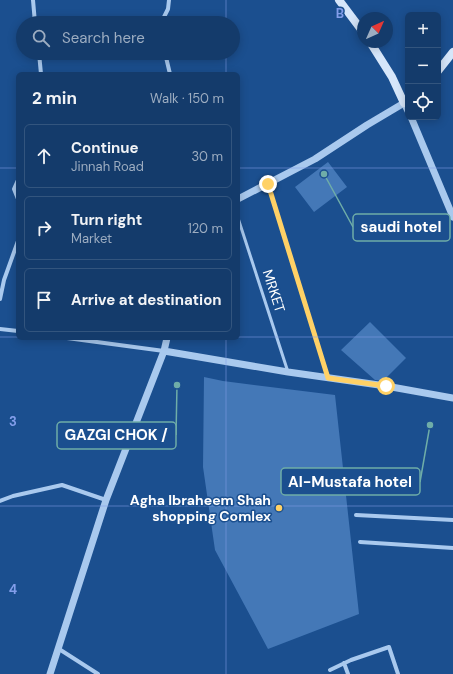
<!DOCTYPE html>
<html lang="en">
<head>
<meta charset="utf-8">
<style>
	body { margin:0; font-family:"DM Sans",sans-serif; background:#214673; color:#f1f3f6 }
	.controls { position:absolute; right:12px; top:12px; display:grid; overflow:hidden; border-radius:6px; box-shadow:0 2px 10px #0003 }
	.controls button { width:36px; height:36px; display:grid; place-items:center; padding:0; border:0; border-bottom:1px solid #33557e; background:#143b6b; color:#f1f3f6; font:20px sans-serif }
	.compass { position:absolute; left:357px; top:12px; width:36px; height:36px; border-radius:50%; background:#143b6b; box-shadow:0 2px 10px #0003; rotate:45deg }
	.stop { position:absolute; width:12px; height:12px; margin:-9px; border:3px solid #ffd166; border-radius:50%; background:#fff }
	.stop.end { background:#ffd166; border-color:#fff; box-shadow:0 1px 4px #0008 }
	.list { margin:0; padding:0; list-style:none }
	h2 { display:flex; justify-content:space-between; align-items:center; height:52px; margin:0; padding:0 16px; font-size:17px }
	h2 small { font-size:13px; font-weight:400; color:#9dadc1 }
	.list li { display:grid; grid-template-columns:26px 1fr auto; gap:12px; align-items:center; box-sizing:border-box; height:64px; margin:0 8px 8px; padding:0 8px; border:1px solid #33557e; border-radius:6px }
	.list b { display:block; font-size:15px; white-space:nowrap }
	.list p { margin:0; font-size:13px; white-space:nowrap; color:#9dadc1 }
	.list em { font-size:13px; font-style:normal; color:#9dadc1 }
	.icon { flex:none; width:22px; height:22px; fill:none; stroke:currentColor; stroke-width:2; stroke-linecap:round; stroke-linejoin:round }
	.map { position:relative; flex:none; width:453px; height:674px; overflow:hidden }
	.search { position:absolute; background:#143b6b; box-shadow:0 2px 10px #0003; left:16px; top:16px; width:224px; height:44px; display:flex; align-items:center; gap:10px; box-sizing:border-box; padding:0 14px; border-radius:22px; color:#9dadc1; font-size:15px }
	.panel { position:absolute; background:#143b6b; box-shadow:0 2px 10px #0003; left:16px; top:72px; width:224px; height:268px; border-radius:6px }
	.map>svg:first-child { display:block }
	.building { fill:#4478b7 }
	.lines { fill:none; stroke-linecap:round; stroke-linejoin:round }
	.service { stroke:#a9c9ee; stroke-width:3 }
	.minor { stroke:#a9c9ee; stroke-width:4 }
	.tertiary { stroke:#a9c9ee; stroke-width:7 }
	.secondary { stroke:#d6e6fa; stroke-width:8 }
	.route { stroke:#ffd166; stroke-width:5 }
	.grid { fill:none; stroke:#839eea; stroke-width:1; stroke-opacity:0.55 }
	.poi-dot { fill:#ffd166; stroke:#1b4f8f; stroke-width:1.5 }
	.labels { text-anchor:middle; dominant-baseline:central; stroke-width:3; stroke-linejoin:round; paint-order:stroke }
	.street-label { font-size:14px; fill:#fff; stroke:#1b4f8f }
	.poi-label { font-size:14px; font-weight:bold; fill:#fff; stroke:#1b4f8f; text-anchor:end }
	.grid-label { font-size:13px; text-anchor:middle; font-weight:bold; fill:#839eea; stroke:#1b4f8f; stroke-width:3; stroke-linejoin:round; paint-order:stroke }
	.leader { fill:none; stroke:#6fada8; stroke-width:1.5 }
	.callout-dot { fill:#6fada8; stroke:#1b4f8f; stroke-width:1.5 }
	.callout { fill:#1b4f8f; stroke:#6fada8; stroke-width:1.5 }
	.callout-label { font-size:15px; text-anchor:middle; font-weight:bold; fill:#fff }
</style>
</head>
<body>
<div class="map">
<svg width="453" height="674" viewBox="0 0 453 674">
	<rect width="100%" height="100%" fill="#1b4f8f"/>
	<!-- building -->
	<path class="building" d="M328,162L347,187L314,212L295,187Z
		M370,322L406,358L383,381L375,380L341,350Z
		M204,377L223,381L335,395L359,614L268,649L215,550L203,467Z"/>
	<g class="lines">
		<!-- service -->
		<path class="service" d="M268,185L328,377
			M238,218L288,372"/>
		<!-- minor -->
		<path class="minor" d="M33,0L35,23
			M161,23L168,9L169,0
			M39,53L41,74
			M165,53L170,74
			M18,180L14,189L18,199
			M0,299L4,280L18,241
			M0,329L18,331
			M67,338L164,351
			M0,501L13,496L62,485L106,500
			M356,515L453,520
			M360,542L453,548
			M59,649L98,674
			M344,663L348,674
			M330,670L351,660L389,647L398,674"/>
		<!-- tertiary -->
		<path class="tertiary" d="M411,117L453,217
			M238,199L315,159L367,125L404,103L408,111
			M164,351L288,372L386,386L453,398
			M50,674L106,500L164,351L167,338"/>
		<!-- secondary -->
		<path class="secondary" d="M339,0L363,32
			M370,42L392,77L404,103L408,100
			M438,71L453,52"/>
	</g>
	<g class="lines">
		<!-- route -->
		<path class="route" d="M268,184L328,378L386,386"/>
	</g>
	<!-- grid -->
	<path class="grid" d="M226,0V23M226,53V74M0,168H18M238,168H453M0,337H18M238,337H453M226,338V674M0,506H453"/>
	<!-- markers -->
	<circle class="poi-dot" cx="279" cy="508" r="4"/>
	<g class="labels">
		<!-- street labels -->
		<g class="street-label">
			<text transform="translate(274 291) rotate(72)">MRKET</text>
		</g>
		<!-- poi labels -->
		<g class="poi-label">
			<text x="271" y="500">Agha Ibraheem Shah<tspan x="271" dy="16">shopping Comlex</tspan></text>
		</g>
	</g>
	<g class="grid-label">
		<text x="340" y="18">B</text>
		<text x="13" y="426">3</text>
		<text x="13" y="594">4</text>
	</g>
	<!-- callouts -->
	<path class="leader" d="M324 174L353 227M177 385L176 435M430 425L420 482"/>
	<g class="callout-dot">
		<circle cx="324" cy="174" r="4"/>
		<circle cx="177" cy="385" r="4"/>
		<circle cx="430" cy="425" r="4"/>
	</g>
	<g class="callout">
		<rect x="353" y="214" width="97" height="27" rx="4"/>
		<rect x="57" y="422" width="119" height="27" rx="4"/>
		<rect x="281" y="468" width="139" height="27" rx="4"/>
	</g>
	<g class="callout-label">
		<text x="401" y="232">saudi hotel</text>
		<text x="116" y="440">GAZGI CHOK /</text>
		<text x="350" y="487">Al-Mustafa hotel</text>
	</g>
</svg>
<div class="controls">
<button>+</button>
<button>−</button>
<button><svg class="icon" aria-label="locate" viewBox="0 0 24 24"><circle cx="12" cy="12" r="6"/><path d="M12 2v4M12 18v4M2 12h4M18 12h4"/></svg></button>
</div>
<svg class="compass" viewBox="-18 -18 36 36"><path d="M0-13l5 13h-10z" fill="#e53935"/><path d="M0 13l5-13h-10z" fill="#9dadc1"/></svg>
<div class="stop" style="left:386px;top:386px"></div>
<div class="stop end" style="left:268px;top:184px"></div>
<div class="search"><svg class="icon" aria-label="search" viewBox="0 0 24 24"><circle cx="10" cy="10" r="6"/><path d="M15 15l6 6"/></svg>Search here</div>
<section class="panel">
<h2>2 min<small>Walk · 150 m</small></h2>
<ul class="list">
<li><svg class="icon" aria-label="ahead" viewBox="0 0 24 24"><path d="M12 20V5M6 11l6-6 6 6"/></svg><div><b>Continue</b><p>Jinnah Road</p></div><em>30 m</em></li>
<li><svg class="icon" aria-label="right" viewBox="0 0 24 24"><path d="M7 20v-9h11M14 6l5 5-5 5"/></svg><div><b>Turn right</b><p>Market</p></div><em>120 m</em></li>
<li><svg class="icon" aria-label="arrive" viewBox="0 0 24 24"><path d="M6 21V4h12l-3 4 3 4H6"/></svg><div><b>Arrive at destination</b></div></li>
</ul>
</section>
</div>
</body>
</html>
